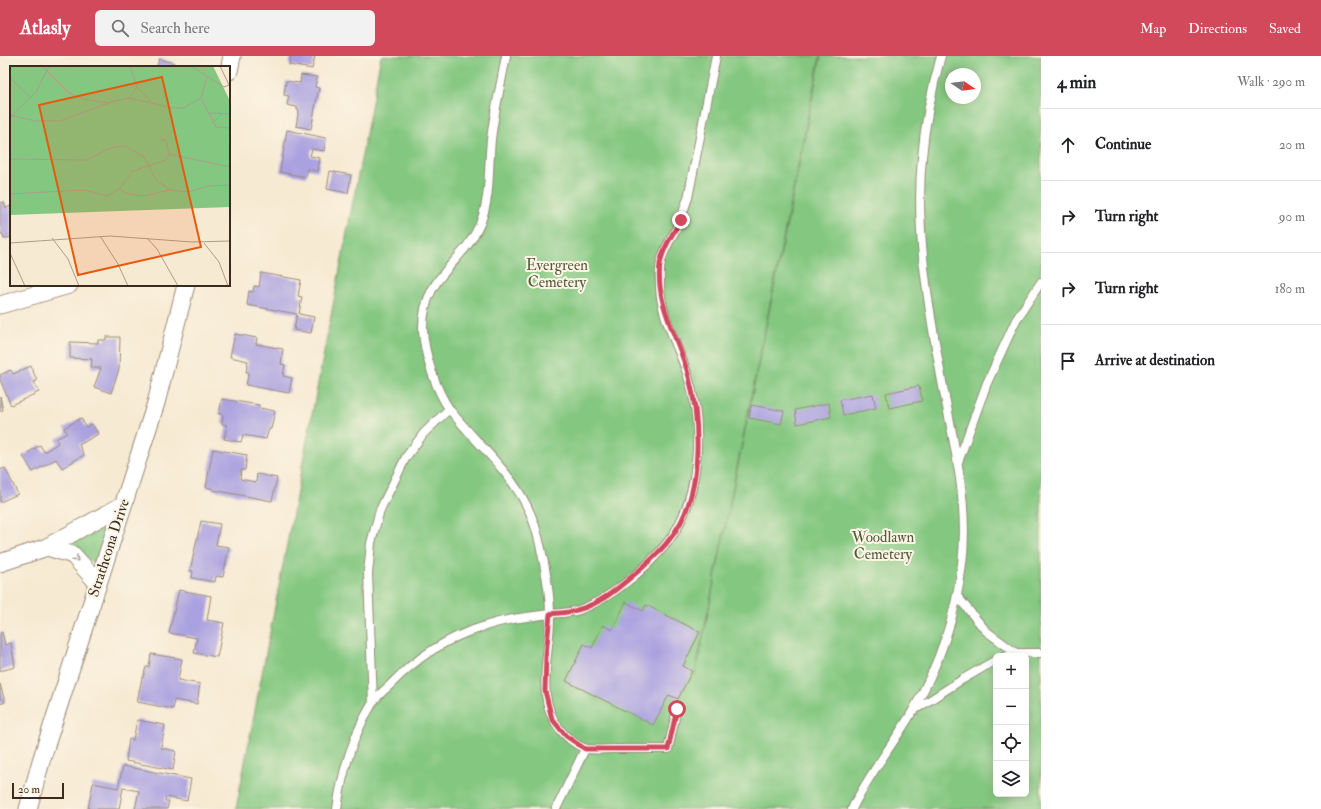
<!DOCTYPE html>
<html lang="en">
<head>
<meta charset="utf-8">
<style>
	body { margin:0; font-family:"IM FELL Double Pica",serif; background:#f2f2f2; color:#202124 }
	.controls { position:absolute; right:12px; bottom:12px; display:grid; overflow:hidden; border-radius:6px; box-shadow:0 2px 10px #0003 }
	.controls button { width:36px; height:36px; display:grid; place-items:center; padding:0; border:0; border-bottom:1px solid #e0e0e0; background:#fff; color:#202124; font:20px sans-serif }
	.compass { position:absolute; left:945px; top:12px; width:36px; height:36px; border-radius:50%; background:#fff; box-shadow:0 2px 10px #0003; rotate:103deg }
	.scale { position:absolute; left:12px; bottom:10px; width:52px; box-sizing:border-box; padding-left:4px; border:2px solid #3b2a1e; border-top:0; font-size:11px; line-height:14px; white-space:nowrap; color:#3b2a1e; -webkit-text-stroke:3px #fcf5e5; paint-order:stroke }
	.stop { position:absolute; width:12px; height:12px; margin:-9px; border:3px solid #d1495b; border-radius:50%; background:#fff }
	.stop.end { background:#d1495b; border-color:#fff; box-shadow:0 1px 4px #0008 }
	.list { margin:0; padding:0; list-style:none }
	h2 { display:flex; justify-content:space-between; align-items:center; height:52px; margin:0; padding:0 16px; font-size:17px }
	h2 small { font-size:13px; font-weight:400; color:#757577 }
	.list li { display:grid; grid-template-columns:26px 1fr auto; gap:12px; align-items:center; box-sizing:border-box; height:72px; padding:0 16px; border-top:1px solid #e0e0e0 }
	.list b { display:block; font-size:15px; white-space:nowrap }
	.list em { font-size:13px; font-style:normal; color:#757577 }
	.icon { flex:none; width:22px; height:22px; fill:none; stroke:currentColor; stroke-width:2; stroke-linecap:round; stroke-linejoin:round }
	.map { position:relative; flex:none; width:1041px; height:753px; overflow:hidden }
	header { display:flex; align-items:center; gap:24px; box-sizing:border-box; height:56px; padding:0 20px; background:#d1495b; color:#fff }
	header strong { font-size:19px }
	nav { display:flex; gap:22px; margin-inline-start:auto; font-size:14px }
	.search { width:280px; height:36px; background:#f2f2f2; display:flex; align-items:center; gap:10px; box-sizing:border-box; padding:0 14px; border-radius:6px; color:#757577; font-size:15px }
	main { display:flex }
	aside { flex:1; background:#fff }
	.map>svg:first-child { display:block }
	.green { fill:#83c780; stroke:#5f784f; fill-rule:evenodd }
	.building { fill:#aaa1e0 }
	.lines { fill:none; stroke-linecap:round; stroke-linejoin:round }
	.lane-casing { stroke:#998a78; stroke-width:10 }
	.street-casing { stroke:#998a78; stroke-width:19 }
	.lane { stroke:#fff; stroke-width:8 }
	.street { stroke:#fff; stroke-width:17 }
	.oneway { stroke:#a79f9a }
	.route { stroke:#d1495b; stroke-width:5 }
	.labels { text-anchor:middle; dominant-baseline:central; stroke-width:4; stroke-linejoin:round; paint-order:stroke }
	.park-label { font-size:15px; fill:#51593b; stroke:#fcf5e5 }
	.street-label { font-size:15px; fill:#3b2a1e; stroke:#fcf5e5 }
	.inset-road { fill:none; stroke:#ac9d8b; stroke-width:1 }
	.view { fill:#e8590c; fill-opacity:0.15; stroke:#e8590c; stroke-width:2 }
	.inset-edge { fill:none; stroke:#3b2a1e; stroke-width:2 }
</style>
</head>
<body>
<header>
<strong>Atlasly</strong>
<div class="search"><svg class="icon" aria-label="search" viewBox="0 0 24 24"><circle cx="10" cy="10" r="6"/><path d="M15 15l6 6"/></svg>Search here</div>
<nav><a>Map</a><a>Directions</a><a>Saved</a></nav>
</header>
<main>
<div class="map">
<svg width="1041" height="753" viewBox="0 0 1041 753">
	<rect width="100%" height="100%" fill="#fcf5e5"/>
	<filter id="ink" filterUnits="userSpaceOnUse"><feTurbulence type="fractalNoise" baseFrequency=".025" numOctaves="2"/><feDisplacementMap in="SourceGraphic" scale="8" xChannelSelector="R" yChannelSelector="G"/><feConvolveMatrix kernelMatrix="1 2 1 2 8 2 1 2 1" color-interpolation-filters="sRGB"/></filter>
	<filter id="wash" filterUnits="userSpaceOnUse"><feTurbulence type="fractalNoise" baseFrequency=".012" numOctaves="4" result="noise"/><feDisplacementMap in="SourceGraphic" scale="16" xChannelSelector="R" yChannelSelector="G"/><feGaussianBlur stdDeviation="0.9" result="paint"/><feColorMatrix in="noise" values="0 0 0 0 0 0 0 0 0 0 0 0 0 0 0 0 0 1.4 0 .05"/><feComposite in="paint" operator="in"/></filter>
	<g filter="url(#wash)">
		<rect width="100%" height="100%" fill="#f7ead3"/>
		<!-- green -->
		<path class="green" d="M381,0H820L695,620L821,0H1041V753H236ZM951,18H975V42H951ZM996,600H1026V738H996Z
			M105,469L108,474L94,507L71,490L79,481Z"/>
		<g id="blocks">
			<!-- building -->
			<path class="building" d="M291,0H315L312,13L289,9Z
				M159,3L175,7L174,11H157Z
				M301,19L317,21L315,31L319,32L311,73L296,70L299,54H297V51L287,49L289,40L284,39L286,25L300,27Z
				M287,74L326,82L324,95L312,93L310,100L320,102L318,115L308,113L306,121L280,116Z
				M330,115L351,119L348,137L327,133Z
				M4,146L6,152L11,150V181L4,183L2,177H0V147Z
				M261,217L301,224L298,240L302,241L299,258L314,261L311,277L294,274L297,258L247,249L249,235L253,236L254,230L259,231Z
				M235,278L257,282L256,288L283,293L281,308L285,309L283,320L292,322L289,337L246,329L249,316H246L248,305L230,301Z
				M106,281H120L119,313L111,337L94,331L101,312H91L92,303L70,302V286L98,287V284H106Z
				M31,310L37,325L34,326L39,336L11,349L0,324V319L11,314L13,318Z
				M919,330L922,345L889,352L886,337Z
				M873,338L876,352L843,359L840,344Z
				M0,340L3,354L0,355Z
				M222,343L259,349V352L275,355L271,373H269L266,383L243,379L241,386L224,383L227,369L222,368L223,359L219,358Z
				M829,347L831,361L797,368L795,354Z
				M751,349L784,355L781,368L749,362Z
				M81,362L86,371L92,368L98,378L79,389L84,399L62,412L56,403L33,416L23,400L40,389L44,396L58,387L56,383L67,377L64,372Z
				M213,393L247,399L245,414H241L240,423L256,426L257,418L277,422L272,445L213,434L214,433L206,431Z
				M5,412L18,438L0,446V414Z
				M201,465L220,468L216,489L229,491L223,521L216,520L215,526L192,522L193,515H190Z
				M179,534L211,540L207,564L224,567L217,601L194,597L197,582L169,577Z
				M626,546L643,555L646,549L700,576L683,610L692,615L678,643L669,639L653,669L566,625L584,588L592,592L603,569L612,574Z
				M2,576L5,589L11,587L15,611L0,615V577Z
				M151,598L182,603L178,624L200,628L197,648L174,644L173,653L137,646L142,622H143L146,611H149Z
				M0,628L5,646L0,648Z
				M137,664L165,669L161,692L176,695L173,714L126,705L129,683L133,684Z
				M123,710L191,723L187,745L166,741L165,745H169L167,753H135L139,735L123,732L119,753H88L93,727L118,732Z"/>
		</g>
	</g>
	<g filter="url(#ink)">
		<use href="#blocks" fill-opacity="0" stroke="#998a78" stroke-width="1"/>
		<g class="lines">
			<defs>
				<path id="lane" d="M506,0C501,28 494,56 491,84C488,112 491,141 480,168C462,210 422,219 423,274C424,297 436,335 450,354C480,392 520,422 535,470C542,493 550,533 550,558C551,599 531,646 566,680C570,684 581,692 587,693C595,694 604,693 613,693C631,693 650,693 668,693L677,653
					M958,406L987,327L1016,264L1041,226
					M957,540L986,575L1016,597
					M1007,600L1016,597H1041
					M373,646L368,518L371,487L380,454L406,401L424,377L449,353
					M913,655L963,623L996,604
					M337,753C342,717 353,679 372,648C376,641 383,635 389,630C415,603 446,582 482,571C504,563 527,561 550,558C560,557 570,557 579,554C610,543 646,513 667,487C701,445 704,367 687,317C678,290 661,260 660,231C660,223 659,214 661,206C664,191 674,179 680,165C683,158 685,149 688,142L716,0
					M556,753L585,693
					M852,753C868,719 893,689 912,656C938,611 956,560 962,508C970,445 952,381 941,320C928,248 915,174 922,101C925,67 932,32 941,0"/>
				<path id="street" d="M229,15L232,0
					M0,249L69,229
					M47,491L73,499L97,526
					M0,507L47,491L123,449
					M28,753L41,705L156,347L186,229"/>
			</defs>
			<!-- lane casing -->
			<use href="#lane" class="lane-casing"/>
			<!-- street casing -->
			<use href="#street" class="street-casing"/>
			<!-- lane -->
			<use href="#lane" class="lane"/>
			<!-- street -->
			<use href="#street" class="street"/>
		</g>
		<!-- one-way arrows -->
		<defs><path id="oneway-chevron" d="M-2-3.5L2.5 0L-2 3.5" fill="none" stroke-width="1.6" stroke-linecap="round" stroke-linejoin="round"/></defs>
		<use class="oneway" href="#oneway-chevron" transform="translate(76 503) rotate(43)"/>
	</g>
	<g class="lines" filter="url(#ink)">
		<!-- route -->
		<path class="route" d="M677,653L668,693H585L566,680L552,663L545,635L546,599L550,558C559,557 569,557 577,554C602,548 623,528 642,512C657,499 672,483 681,466C702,425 700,364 689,321C679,283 655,248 660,208C663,192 673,177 681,164"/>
	</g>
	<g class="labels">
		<!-- park labels -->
		<g class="park-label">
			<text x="557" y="209">Evergreen<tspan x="557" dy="17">Cemetery</tspan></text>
			<text x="883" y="481">Woodlawn<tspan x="883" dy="17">Cemetery</tspan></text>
		</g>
		<!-- street labels -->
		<g class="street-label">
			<text transform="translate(109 492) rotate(-72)">Strathcona Drive</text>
		</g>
	</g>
	<!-- overview -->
	<g transform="translate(10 10)">
		<rect width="220" height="220" fill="#f7ead3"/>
		<path d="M0,0H203L220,35V141L0,149Z" fill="#83c780"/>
		<path class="inset-road" d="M32,0L59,27L73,33L98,37M120,0L127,21L140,35M181,0L214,21L219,19M210,0L220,21M0,12L21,32M120,32L127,21M191,32L206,61L220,62M199,47L220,48M0,49L25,55H50L104,35L120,32L162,42H174L191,32L197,11M0,51L26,26L39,0M203,57L213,47M159,88L220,101M0,93L77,94L100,82L115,80L134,91L146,114L160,124L178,126L199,120L220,119M109,123L118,128L134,130L159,124M0,128L74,124L97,130L109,123L123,105L156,94L159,88L156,74H149M90,170L108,198L118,220M42,172L58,193L69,220M137,172L147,183L168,220M0,177L100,170L182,176L220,175M194,177L209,196L218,220M0,187L15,220"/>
		<path class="view" d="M152,11L191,181L68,209L29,39Z"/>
		<rect width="220" height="220" class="inset-edge"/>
	</g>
</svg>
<div class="controls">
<button>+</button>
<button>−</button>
<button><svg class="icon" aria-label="locate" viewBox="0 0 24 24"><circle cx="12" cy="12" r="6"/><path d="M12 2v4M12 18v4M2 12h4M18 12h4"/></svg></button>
<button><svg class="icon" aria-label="layers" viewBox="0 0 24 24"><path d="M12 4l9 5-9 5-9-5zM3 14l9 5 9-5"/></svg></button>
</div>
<svg class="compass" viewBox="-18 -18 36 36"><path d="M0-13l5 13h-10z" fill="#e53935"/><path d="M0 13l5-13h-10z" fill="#757577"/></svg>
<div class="scale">20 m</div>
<div class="stop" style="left:677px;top:653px"></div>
<div class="stop end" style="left:681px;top:164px"></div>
</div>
<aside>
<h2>4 min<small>Walk · 290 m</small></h2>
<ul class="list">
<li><svg class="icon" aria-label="ahead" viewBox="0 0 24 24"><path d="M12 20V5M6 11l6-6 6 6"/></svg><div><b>Continue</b></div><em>20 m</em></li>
<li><svg class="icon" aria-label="right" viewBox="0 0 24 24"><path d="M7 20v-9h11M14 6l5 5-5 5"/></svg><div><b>Turn right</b></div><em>90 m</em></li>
<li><svg class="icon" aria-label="right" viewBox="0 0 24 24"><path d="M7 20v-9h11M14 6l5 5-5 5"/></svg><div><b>Turn right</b></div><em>180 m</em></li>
<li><svg class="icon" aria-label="arrive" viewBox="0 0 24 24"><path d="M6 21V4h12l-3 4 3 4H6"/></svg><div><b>Arrive at destination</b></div></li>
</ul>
</aside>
</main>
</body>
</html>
